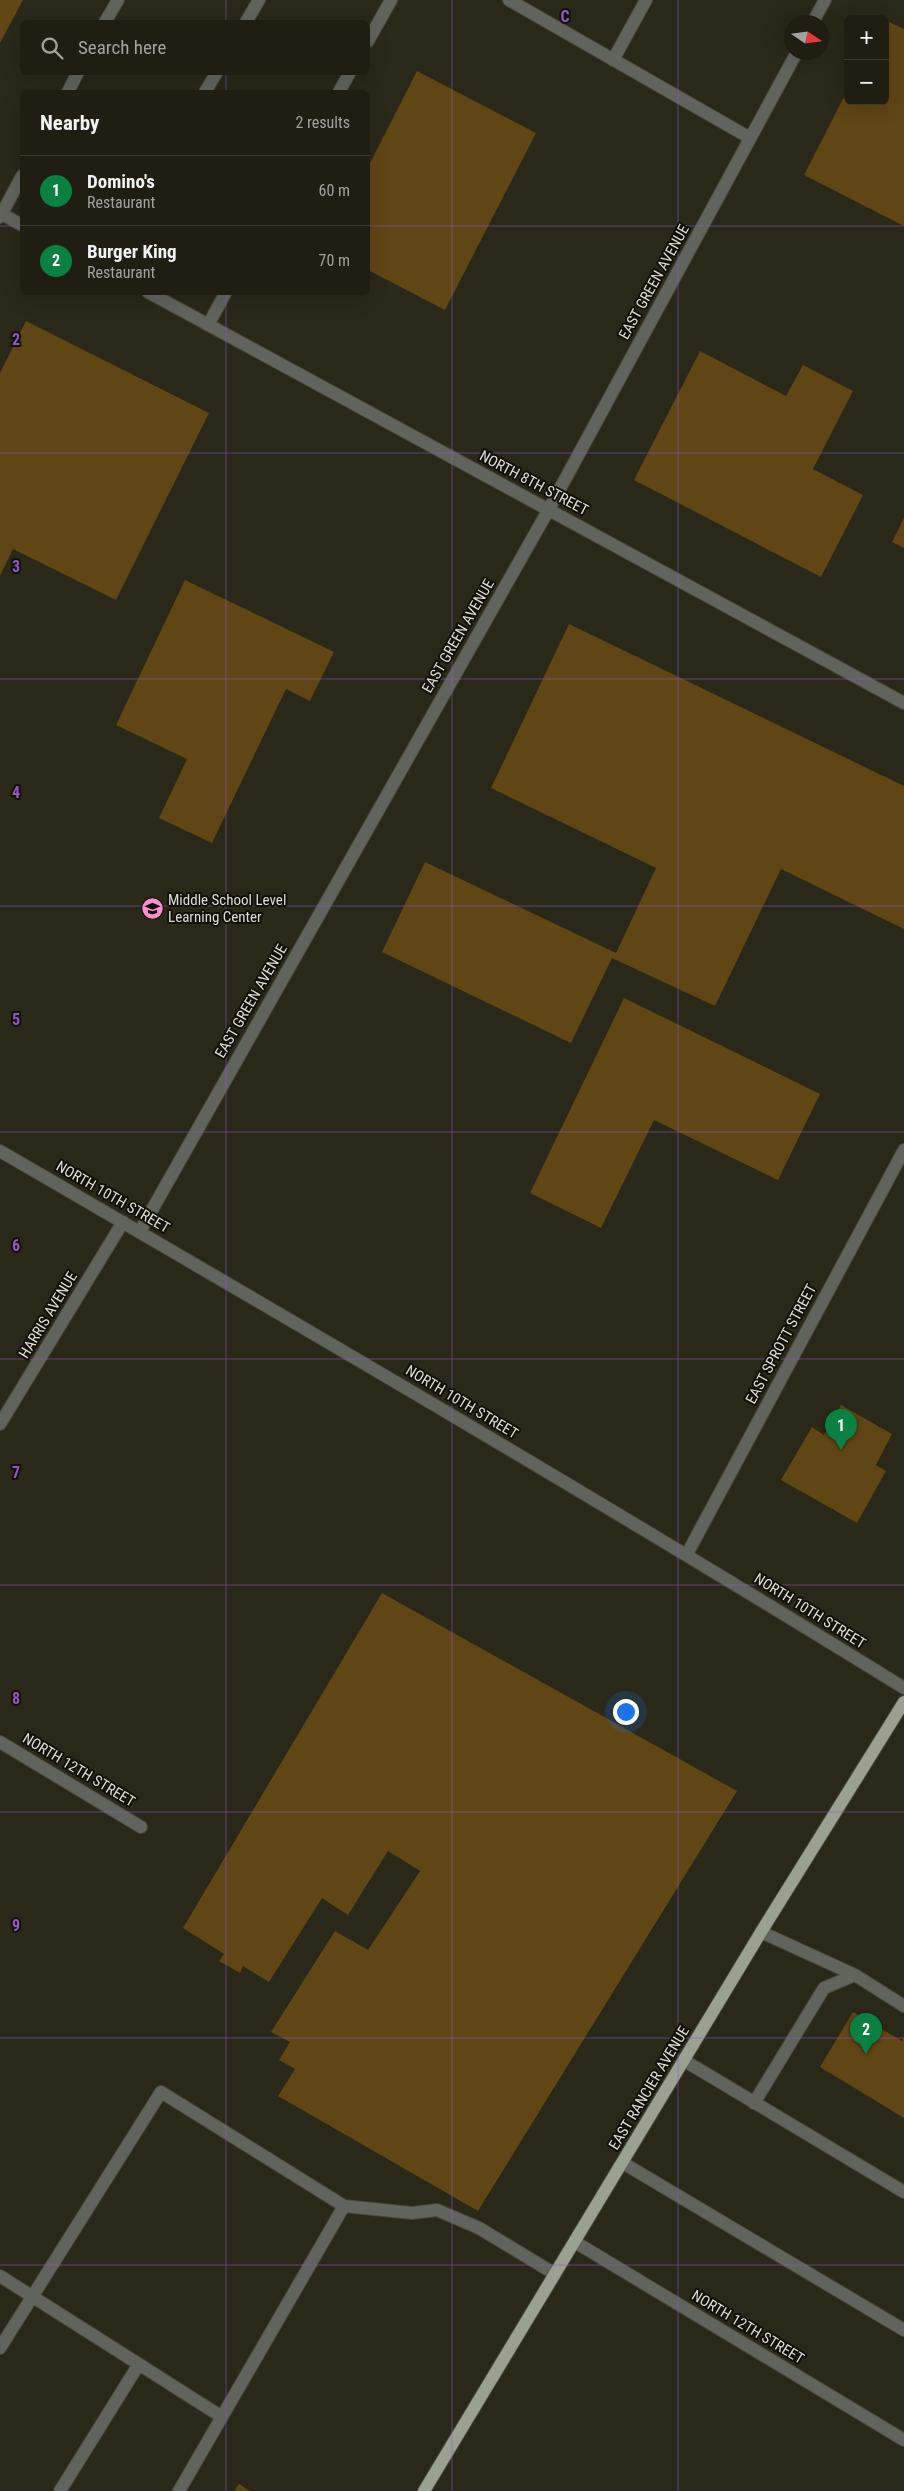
<!DOCTYPE html>
<html lang="en">
<head>
<meta charset="utf-8">
<style>
	body { margin:0; font-family:"Roboto Condensed",sans-serif; background:#2d2b21; color:#f1f3f6 }
	.controls { position:absolute; right:15px; top:15px; display:grid; overflow:hidden; border-radius:8px; box-shadow:0 5px 20px #0002 }
	.controls button { width:45px; height:45px; display:grid; place-items:center; padding:0; border:0; border-bottom:1px solid #3d3c33; background:#201e13; color:#f1f3f6; font:25px sans-serif }
	.compass { position:absolute; left:784px; top:15px; width:45px; height:45px; border-radius:50%; background:#201e13; box-shadow:0 5px 20px #0002; rotate:103deg }
	.you { position:absolute; left:625px; top:1711px; width:18px; height:18px; margin:-12px; border:4px solid #fff; border-radius:50%; background:#1a73e8; box-shadow:0 0 0 8px #1a73e833 }
	.badge { display:grid; place-items:center; width:32px; height:32px; border-radius:50%; background:#0b8043; color:#fff; font-size:16px; font-weight:700 }
	.pin { position:absolute; translate:-50% -41px; filter:drop-shadow(0 1px 2px #0008) }
	.pin::after { content:''; position:absolute; top:26px; width:18px; height:15px; background:inherit; clip-path:polygon(0 0,100% 0,50% 100%) }
	.list { margin:0; padding:0; list-style:none }
	h2 { display:flex; justify-content:space-between; align-items:center; height:65px; margin:0; padding:0 20px; font-size:21px }
	h2 small { font-size:16px; font-weight:400; color:#a2a2a0 }
	.list li { display:grid; grid-template-columns:32px 1fr auto; gap:15px; align-items:center; box-sizing:border-box; height:70px; padding:0 20px; border-top:1px solid #3d3c33 }
	.list b { display:block; font-size:19px; white-space:nowrap }
	.list p { margin:0; font-size:16px; white-space:nowrap; color:#a2a2a0 }
	.list em { font-size:16px; font-style:normal; color:#a2a2a0 }
	.icon { flex:none; width:28px; height:28px; fill:none; stroke:currentColor; stroke-width:2; stroke-linecap:round; stroke-linejoin:round }
	.map { position:relative; flex:none; width:904px; height:2491px; overflow:hidden }
	.search { position:absolute; background:#201e13; box-shadow:0 5px 20px #0002; left:20px; top:20px; width:350px; height:55px; display:flex; align-items:center; gap:12px; box-sizing:border-box; padding:0 18px; border-radius:8px; color:#a2a2a0; font-size:19px }
	.panel { position:absolute; background:#201e13; box-shadow:0 5px 20px #0002; left:20px; top:90px; width:350px; height:205px; border-radius:8px }
	.map>svg:first-child { display:block }
	.building { fill:#604515 }
	.lines { fill:none; stroke-linecap:round; stroke-linejoin:round }
	.minor-casing { stroke:#474537; stroke-width:14 }
	.major-casing { stroke:#474537; stroke-width:14 }
	.minor { stroke:#61645d; stroke-width:12 }
	.major { stroke:#9aa092; stroke-width:12 }
	.grid { fill:none; stroke:#9458c4; stroke-width:1; stroke-opacity:0.55 }
	.labels { text-anchor:middle; dominant-baseline:central; stroke-width:4; stroke-linejoin:round; paint-order:stroke }
	.street-label { font-size:15px; fill:#dfded5; stroke:#11100a }
	.poi-label { font-size:15px; fill:#dfded5; stroke:#11100a; text-anchor:start }
	.grid-label { font-size:16px; text-anchor:middle; font-weight:bold; fill:#9458c4; stroke:#11100a; stroke-width:4; stroke-linejoin:round; paint-order:stroke }
</style>
</head>
<body>
<div class="map">
<svg width="904" height="2491" viewBox="0 0 904 2491">
	<rect width="100%" height="100%" fill="#2a2819"/>
	<!-- building -->
	<path class="building" d="M0,0H23L0,43Z
		M885,20L904,29V226L804,175L848,89V101H885Z
		M417,71L536,133L445,310L368,270V167Z
		M26,321L209,413L116,600L13,549L0,576V373Z
		M700,351L786,396L803,365L853,391L813,469L863,495L821,577L634,480Z
		M904,518V548L892,542Z
		M185,580L334,652L310,701L286,689L212,843L159,818L187,759L116,725Z
		M569,624L904,786V929L781,869L715,1006L612,958L571,1043L382,952L425,862L616,953L656,868L491,788Z
		M624,998L820,1094L778,1180L654,1120L601,1228L530,1193Z
		M841,1405L892,1434L876,1465L886,1471L857,1523L781,1480L812,1427L824,1435Z
		M382,1593L737,1791L478,2211L278,2096L295,2069L279,2060L290,2042L271,2032L335,1931L368,1950L420,1871L388,1851L348,1915L322,1898L269,1982L243,1966L240,1973L219,1961L224,1954L183,1928Z
		M853,2012L902,2041L904,2037V2118L820,2067Z
		M239,2484L250,2491H234Z"/>
	<g class="lines">
		<defs>
			<path id="minor" d="M509,0L750,138
				M105,22L118,0
				M246,22L259,0
				M813,22L825,0
				M368,41L391,0
				M613,60L646,0
				M68,92L78,72
				M205,92L217,72
				M339,92L350,72
				M0,213L22,225
				M0,217L22,176
				M148,292L904,703
				M208,325L226,292
				M0,1151C303,1327 606,1504 904,1688
				M140,1231L549,509L797,52
				M0,1424L123,1222
				M687,1554L904,1150
				M0,1742L141,1827
				M761,1932L855,1975L904,2006
				M685,2061L904,2192
				M754,2103L824,1988L855,1975
				M623,2163L904,2330
				M575,2242L904,2440
				M0,2276L222,2417
				M0,2348L161,2092L344,2206
				M60,2491L139,2364
				M179,2491L344,2206L412,2213L437,2210L479,2228L555,2274"/>
			<path id="major" d="M424,2491L761,1932L904,1702"/>
		</defs>
		<!-- minor casing -->
		<use href="#minor" class="minor-casing"/>
		<!-- major casing -->
		<use href="#major" class="major-casing"/>
		<!-- minor -->
		<use href="#minor" class="minor"/>
		<!-- major -->
		<use href="#major" class="major"/>
	</g>
	<!-- grid -->
	<path class="grid" d="M226,0V22M452,0V2491M678,0V2491M226,72V92M0,226H22M368,226H904M226,292V2491M0,453H904M0,679H904M0,906H904M0,1132H904M0,1359H904M0,1585H904M0,1812H904M0,2038H904M0,2265H904"/>
	<!-- icons -->
	<defs>
		<symbol id="school-disc" viewBox="-11 -11 22 22"><circle r="9.5" fill="#f890cb" stroke="#11100a"/><path d="M0-5L7-2L0 1L-7-2ZM-4 1L0 2.5L4 1V4Q0 6-4 4Z" fill="#111"/></symbol>
	</defs>
	<g fill-rule="evenodd">
		<use href="#school-disc" x="140" y="896" width="25" height="25"/>
	</g>
	<g class="labels">
		<!-- street labels -->
		<g class="street-label">
			<text transform="translate(654 282) rotate(-61)">EAST GREEN AVENUE</text>
			<text transform="translate(534 483) rotate(28)">NORTH 8TH STREET</text>
			<text transform="translate(458 636) rotate(-60)">EAST GREEN AVENUE</text>
			<text transform="translate(251 1001) rotate(-60)">EAST GREEN AVENUE</text>
			<text transform="translate(113 1197) rotate(30)">NORTH 10TH STREET</text>
			<text transform="translate(48 1315) rotate(-59)">HARRIS AVENUE</text>
			<text transform="translate(781 1344) rotate(-62)">EAST SPROTT STREET</text>
			<text transform="translate(462 1402) rotate(31)">NORTH 10TH STREET</text>
			<text transform="translate(810 1611) rotate(32)">NORTH 10TH STREET</text>
			<text transform="translate(79 1770) rotate(31)">NORTH 12TH STREET</text>
			<text transform="translate(649 2088) rotate(-59)">EAST RANCIER AVENUE</text>
			<text transform="translate(748 2327) rotate(31)">NORTH 12TH STREET</text>
		</g>
		<!-- poi labels -->
		<g class="poi-label">
			<text x="168" y="900">Middle School Level<tspan x="168" dy="17">Learning Center</tspan></text>
		</g>
	</g>
	<g class="grid-label">
		<text x="565" y="22">C</text>
		<text x="16" y="345">2</text>
		<text x="16" y="572">3</text>
		<text x="16" y="798">4</text>
		<text x="16" y="1025">5</text>
		<text x="16" y="1251">6</text>
		<text x="16" y="1478">7</text>
		<text x="16" y="1704">8</text>
		<text x="16" y="1931">9</text>
	</g>
</svg>
<div class="controls">
<button>+</button>
<button>−</button>
</div>
<svg class="compass" viewBox="-18 -18 36 36"><path d="M0-13l5 13h-10z" fill="#e53935"/><path d="M0 13l5-13h-10z" fill="#a2a2a0"/></svg>
<div class="you"></div>
<div class="pin badge" style="left:841px;top:1450px">1</div>
<div class="pin badge" style="left:866px;top:2054px">2</div>
<div class="search"><svg class="icon" aria-label="search" viewBox="0 0 24 24"><circle cx="10" cy="10" r="6"/><path d="M15 15l6 6"/></svg>Search here</div>
<section class="panel">
<h2>Nearby<small>2 results</small></h2>
<ul class="list">
<li><span class="badge">1</span><div><b>Domino's</b><p>Restaurant</p></div><em>60 m</em></li>
<li><span class="badge">2</span><div><b>Burger King</b><p>Restaurant</p></div><em>70 m</em></li>
</ul>
</section>
</div>
</body>
</html>
